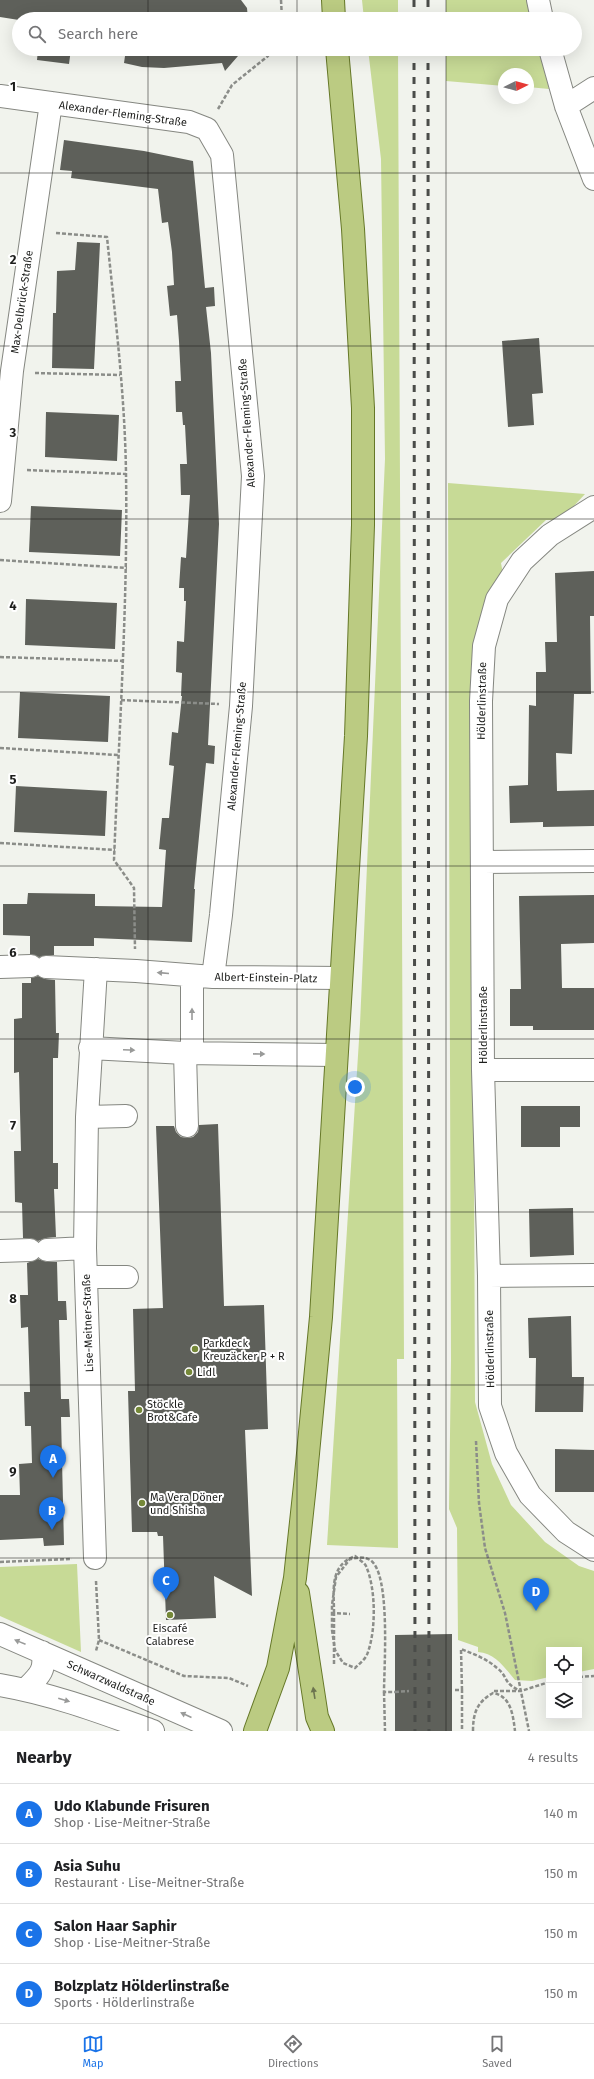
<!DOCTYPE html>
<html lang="en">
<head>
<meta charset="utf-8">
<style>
	body { margin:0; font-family:"Fira Sans",sans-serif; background:#f2f2f2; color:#202124 }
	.controls { position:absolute; right:12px; bottom:12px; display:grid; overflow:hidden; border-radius:0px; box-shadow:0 4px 16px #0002 }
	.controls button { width:36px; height:36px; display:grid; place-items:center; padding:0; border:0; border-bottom:1px solid #e0e0e0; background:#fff; color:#202124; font:20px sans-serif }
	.compass { position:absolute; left:498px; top:68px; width:36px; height:36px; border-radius:50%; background:#fff; box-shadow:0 4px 16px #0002; rotate:85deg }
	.you { position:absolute; left:355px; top:1087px; width:14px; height:14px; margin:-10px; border:3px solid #fff; border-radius:50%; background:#1a73e8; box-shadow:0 0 0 6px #1a73e833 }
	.badge { display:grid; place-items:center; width:26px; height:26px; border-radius:50%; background:#1a73e8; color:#fff; font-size:13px; font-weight:700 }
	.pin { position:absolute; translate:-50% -33px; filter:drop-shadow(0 1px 2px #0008) }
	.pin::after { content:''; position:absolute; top:21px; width:14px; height:12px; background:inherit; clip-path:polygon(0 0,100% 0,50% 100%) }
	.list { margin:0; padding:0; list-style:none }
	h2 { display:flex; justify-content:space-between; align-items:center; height:52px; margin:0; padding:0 16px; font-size:17px }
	h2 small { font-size:13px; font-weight:400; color:#757577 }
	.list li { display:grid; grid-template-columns:26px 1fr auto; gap:12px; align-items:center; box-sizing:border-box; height:60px; padding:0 16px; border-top:1px solid #e0e0e0 }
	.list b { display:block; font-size:15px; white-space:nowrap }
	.list p { margin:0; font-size:13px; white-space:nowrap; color:#757577 }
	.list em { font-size:13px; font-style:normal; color:#757577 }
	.icon { flex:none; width:22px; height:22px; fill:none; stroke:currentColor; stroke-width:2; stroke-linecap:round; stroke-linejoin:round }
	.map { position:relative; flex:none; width:594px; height:1731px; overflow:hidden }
	.search { position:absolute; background:#fff; box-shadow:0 4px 16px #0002; left:12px; right:12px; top:12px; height:44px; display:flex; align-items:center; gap:10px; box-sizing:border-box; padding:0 14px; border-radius:22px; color:#757577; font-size:15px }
	.sheet { height:292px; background:#fff }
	nav { display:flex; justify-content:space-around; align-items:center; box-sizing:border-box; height:56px; border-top:1px solid #e0e0e0; background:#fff; font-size:11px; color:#757577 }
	nav a { display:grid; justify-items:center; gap:2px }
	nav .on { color:#1a73e8 }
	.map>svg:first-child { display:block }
	.green { fill:#c7da96 }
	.building { fill:#5e605a }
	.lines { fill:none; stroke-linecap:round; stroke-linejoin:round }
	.minor-casing { stroke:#858781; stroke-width:24 }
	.major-casing { stroke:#667828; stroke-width:24 }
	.path { stroke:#8b8d89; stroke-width:2.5; stroke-dasharray:4 2; stroke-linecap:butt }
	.minor { stroke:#fff; stroke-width:22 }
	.major { stroke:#bbcb82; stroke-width:22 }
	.rail { stroke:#4a4c49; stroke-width:3; stroke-dasharray:7 7; stroke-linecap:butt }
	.path-bridge { stroke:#8b8d89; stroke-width:2.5; stroke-dasharray:4 2; stroke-linecap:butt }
	.oneway { fill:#999a99 }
	.oneway2 { fill:#6c744f }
	.grid { fill:none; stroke:#1d1e1c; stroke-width:1; stroke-opacity:0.55 }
	.poi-dot { fill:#758838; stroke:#fff; stroke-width:1.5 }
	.labels { text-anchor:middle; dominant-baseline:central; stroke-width:4; stroke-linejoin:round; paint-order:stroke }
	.street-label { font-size:11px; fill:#1d1e1c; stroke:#fff }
	.poi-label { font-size:11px; fill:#1d1e1c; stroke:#fff; text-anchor:start }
	.grid-label { font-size:13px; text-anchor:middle; font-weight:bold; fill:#1d1e1c; stroke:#fff; stroke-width:4; stroke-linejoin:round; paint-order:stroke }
</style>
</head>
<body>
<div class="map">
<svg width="594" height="1731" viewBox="0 0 594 1731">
	<rect width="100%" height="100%" fill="#f1f3ed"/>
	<!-- green -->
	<path class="green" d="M362,0H398V19H364Z
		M446,0H528L533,19H446Z
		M368,49H398L404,1359H397L398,1548L327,1545L360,1024L385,459L381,159Z
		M446,49H540L549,89L528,87V74H504V86L446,81Z
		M448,483L585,494L561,520H546L501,563L503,574L472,676L475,1402L492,1464L511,1505L545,1542L579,1566L594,1571V1669L579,1672V1650H549V1677L532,1681L515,1680C505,1668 495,1653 478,1652V1647L458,1640L457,1528L449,1509L451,1360Z
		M77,1564L81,1652L0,1616V1567Z"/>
	<!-- building -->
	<path class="building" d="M0,0H241L247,8L248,19L19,20L0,17Z
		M38,49H71L69,64L37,60Z
		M126,49H245V53L238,56L225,71L222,63L164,68L142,67L124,63Z
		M64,140L144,151L193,161L205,288L214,287L215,306L206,307L211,353L219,524L208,745L215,746L214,764L206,763L194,889H195L192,942L94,938V946H54V955L39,957L30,954V936L3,935V904H27L28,893L95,894V906L162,907L166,850L159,849L162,818H169L174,766L169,765L172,732L178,733L182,696H181L182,673L176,672L177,641L184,642L186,601H184V588H179L181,557L186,558L190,495H181L180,464H187L185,425H183L182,412H176L175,381H181L179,341L177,315L170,316L167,286L174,285L172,252L168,222L162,223L158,189L71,178L72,171L60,170Z
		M77,242L100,243L94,369L52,368L53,313H56L57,271L75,270Z
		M539,338L543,393L532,394L534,425L508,427L502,341Z
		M46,412L119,415L117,461L45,457Z
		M31,506L122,510L120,556L29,552Z
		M594,571V616H590L591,694H574L572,754L556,753L557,791L594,790V826L543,827V822L510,823L509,786L528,785L529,705L536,706V672H546L545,642H557L555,573Z
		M26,599L117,603L115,649L25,645Z
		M20,692L110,696L108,742L18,738Z
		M16,786L107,791L105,836L14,832Z
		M594,895V943L561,944L562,988H594V1030H533V1026H510V989H521L519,896Z
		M38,976L45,979L55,980L56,1033H59L58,1058H53V1163H58V1189H54L56,1237L46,1238L38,1241L30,1238H23L22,1203L15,1202L14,1151H21L19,1072L14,1073V1019L22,1018V983H31V978Z
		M521,1106H580V1127H560V1147H521Z
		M218,1124L224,1306L264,1305L268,1429L245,1430L252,1596L214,1576L216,1618L166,1620L163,1536H158L157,1532H132L128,1391H135L133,1309L163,1308L156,1126H174L176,1132L181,1137L188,1138L193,1137L198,1132L199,1125Z
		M573,1208L574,1255L530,1257L529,1209Z
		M38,1259L47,1262H57L58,1301H66L67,1320H59L61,1399H69L70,1417H61L64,1545L44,1546L43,1538L0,1540V1495H20L19,1464L32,1463L31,1426H25L24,1392H30L28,1327L21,1328L20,1295H28L27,1263Z
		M571,1316L572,1377H584L583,1412H535L536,1358H529L528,1318Z
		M555,1449L594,1450V1492H555Z
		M452,1634V1731H395V1635Z"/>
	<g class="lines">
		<defs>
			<path id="minor" d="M538,0L542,19
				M550,49L566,106L594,179
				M0,96L189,122L207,129L222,155L253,476L241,706L221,915L213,977
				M566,106L594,88
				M0,501L12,371L51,103
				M594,507L550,535L522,561L497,599L484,646L481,701L483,1070L489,1276L490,1406L506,1453L530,1495L566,1532L594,1550
				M483,862L594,861
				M0,967L31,966
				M46,967L136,971L213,977L341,978
				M192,976V1053
				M90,1048L185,1053L336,1055
				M185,1053L187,1126
				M483,1070H594
				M87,1117L126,1116
				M47,1250L85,1248
				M0,1251L30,1250
				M489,1276L594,1275
				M87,1277H127
				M95,1558L85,1248L87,1117L96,969
				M0,1634L221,1731
				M0,1685C53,1694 103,1713 153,1731
				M26,1689C38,1677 47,1670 42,1652"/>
			<path id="major" d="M333,0L334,19
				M298,1593L317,1717L323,1731
				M255,1731L278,1668L295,1578L305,1485L321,1317L356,736L363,525V408L353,229L337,49"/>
		</defs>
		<!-- minor casing -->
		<use href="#minor" class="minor-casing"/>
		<!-- major casing -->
		<use href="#major" class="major-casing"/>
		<!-- path -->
		<path class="path" d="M281,0L282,19
			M218,109L232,85L268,56L272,49
			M56,233L107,237C115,316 125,395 126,474C128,603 119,731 114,860L134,888L135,949
			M35,373L120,375
			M27,470L126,474
			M0,560L127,568
			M0,657L124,661
			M121,700L219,704
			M0,748L118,755
			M0,843L115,850
			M476,1441L479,1503L485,1548L505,1613L529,1731
			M0,1562L72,1559
			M96,1581L99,1640L96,1651
			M99,1640L184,1676L229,1678L248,1686
			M334,1664V1613L350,1614
			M579,1677L594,1676
			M455,1690H462V1731
			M462,1690L461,1649C474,1654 487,1659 497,1668C509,1677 502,1683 521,1691
			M494,1691H521L549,1682
			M384,1692L385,1731
			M395,1692L409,1691
			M473,1731C473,1713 477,1702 493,1693C511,1696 513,1715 515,1731"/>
		<!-- minor -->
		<use href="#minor" class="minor"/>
		<!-- major -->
		<use href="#major" class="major"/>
		<!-- rail -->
		<path class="rail" d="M414,0V19
			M428,0V19
			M414,49L415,1731
			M428,49L429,1731"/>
		<!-- path-bridge -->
		<path class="path-bridge" d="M334,1613C334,1590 329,1566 355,1556C358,1559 364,1562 366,1566C376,1589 376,1629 368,1652C366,1659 360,1663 355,1668L343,1663L335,1650L332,1630V1605L336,1577L350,1559C357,1558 363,1556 370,1560C391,1572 384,1668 384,1692H395"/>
	</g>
	<!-- one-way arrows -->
	<defs><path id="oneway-solid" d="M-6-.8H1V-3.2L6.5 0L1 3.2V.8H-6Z"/></defs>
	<g class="oneway">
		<use href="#oneway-solid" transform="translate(163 973) rotate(-175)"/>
		<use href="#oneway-solid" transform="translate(192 1014) rotate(-90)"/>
		<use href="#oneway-solid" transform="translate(129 1050) rotate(3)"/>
		<use href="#oneway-solid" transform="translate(259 1054) rotate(1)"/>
		<use href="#oneway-solid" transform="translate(20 1642) rotate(-158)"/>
		<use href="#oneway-solid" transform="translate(64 1700) rotate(16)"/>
		<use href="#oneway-solid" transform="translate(186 1715) rotate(-156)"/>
	</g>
	<use class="oneway2" href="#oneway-solid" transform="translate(314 1693) rotate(-99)"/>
	<!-- grid -->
	<path class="grid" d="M148,0V19M297,0V19M446,0V19M148,49V1731M297,49V1731M446,49V1731M0,173H594M0,346H594M0,519H594M0,692H594M0,866H594M0,1039H594M0,1212H594M0,1385H594M0,1558H594"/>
	<!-- markers -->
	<g class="poi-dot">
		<circle cx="195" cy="1349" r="4"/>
		<circle cx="189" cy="1372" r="4"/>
		<circle cx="139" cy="1410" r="4"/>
		<circle cx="142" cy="1503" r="4"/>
		<circle cx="170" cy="1615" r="4"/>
	</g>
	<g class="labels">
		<!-- street labels -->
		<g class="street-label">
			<text transform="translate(123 114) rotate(8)">Alexander-Fleming-Straße</text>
			<text transform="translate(22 302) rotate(-82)">Max-Delbrück-Straße</text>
			<text transform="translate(247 423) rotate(-94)">Alexander-Fleming-Straße</text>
			<text transform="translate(482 701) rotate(-89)">Hölderlinstraße</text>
			<text transform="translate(237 746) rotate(-85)">Alexander-Fleming-Straße</text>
			<text transform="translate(266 978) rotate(1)">Albert-Einstein-Platz</text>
			<text transform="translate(483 1025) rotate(-90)">Hölderlinstraße</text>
			<text transform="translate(88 1323) rotate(-92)">Lise-Meitner-Straße</text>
			<text transform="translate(490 1349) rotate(-91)">Hölderlinstraße</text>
			<text transform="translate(111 1683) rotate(24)">Schwarzwaldstraße</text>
		</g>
		<!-- poi labels -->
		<g class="poi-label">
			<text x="203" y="1343">Parkdeck<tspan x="203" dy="13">Kreuzäcker P + R</tspan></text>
			<text x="197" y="1372">Lidl</text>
			<text x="147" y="1404">Stöckle<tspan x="147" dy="13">Brot&amp;Cafe</tspan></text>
			<text x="150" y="1497">Ma Vera Döner<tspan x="150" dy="13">und Shisha</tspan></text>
			<text x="170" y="1628" text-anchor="middle">Eiscafé<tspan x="170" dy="13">Calabrese</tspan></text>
		</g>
	</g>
	<g class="grid-label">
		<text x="13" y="91">1</text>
		<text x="13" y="264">2</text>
		<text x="13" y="437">3</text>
		<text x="13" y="610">4</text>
		<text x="13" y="784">5</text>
		<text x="13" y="957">6</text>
		<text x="13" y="1130">7</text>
		<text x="13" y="1303">8</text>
		<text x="13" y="1476">9</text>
	</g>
</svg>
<div class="controls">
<button><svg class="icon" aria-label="locate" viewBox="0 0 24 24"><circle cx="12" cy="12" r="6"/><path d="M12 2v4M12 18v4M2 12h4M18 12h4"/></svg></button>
<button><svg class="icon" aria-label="layers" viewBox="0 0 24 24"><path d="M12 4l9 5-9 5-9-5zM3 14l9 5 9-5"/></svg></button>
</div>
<svg class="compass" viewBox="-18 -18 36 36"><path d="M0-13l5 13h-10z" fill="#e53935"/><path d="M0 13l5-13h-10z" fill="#757577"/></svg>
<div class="you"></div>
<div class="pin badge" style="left:53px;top:1478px">A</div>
<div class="pin badge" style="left:52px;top:1530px">B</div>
<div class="pin badge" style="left:166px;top:1600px">C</div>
<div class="pin badge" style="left:536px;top:1611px">D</div>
<div class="search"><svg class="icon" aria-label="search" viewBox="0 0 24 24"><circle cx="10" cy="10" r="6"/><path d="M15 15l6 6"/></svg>Search here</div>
</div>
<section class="sheet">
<h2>Nearby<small>4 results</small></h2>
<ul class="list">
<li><span class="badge">A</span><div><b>Udo Klabunde Frisuren</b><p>Shop · Lise-Meitner-Straße</p></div><em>140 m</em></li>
<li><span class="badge">B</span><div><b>Asia Suhu</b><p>Restaurant · Lise-Meitner-Straße</p></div><em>150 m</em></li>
<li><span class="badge">C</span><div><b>Salon Haar Saphir</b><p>Shop · Lise-Meitner-Straße</p></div><em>150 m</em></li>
<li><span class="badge">D</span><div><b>Bolzplatz Hölderlinstraße</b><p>Sports · Hölderlinstraße</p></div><em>150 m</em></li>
</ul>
</section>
<nav>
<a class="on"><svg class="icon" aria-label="map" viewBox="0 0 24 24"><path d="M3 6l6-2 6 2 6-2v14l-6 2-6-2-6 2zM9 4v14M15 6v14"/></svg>Map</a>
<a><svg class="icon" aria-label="directions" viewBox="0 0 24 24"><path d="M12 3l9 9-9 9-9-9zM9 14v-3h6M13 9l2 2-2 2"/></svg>Directions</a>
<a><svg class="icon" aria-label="saved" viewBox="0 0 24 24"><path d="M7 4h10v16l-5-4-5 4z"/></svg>Saved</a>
</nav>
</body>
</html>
